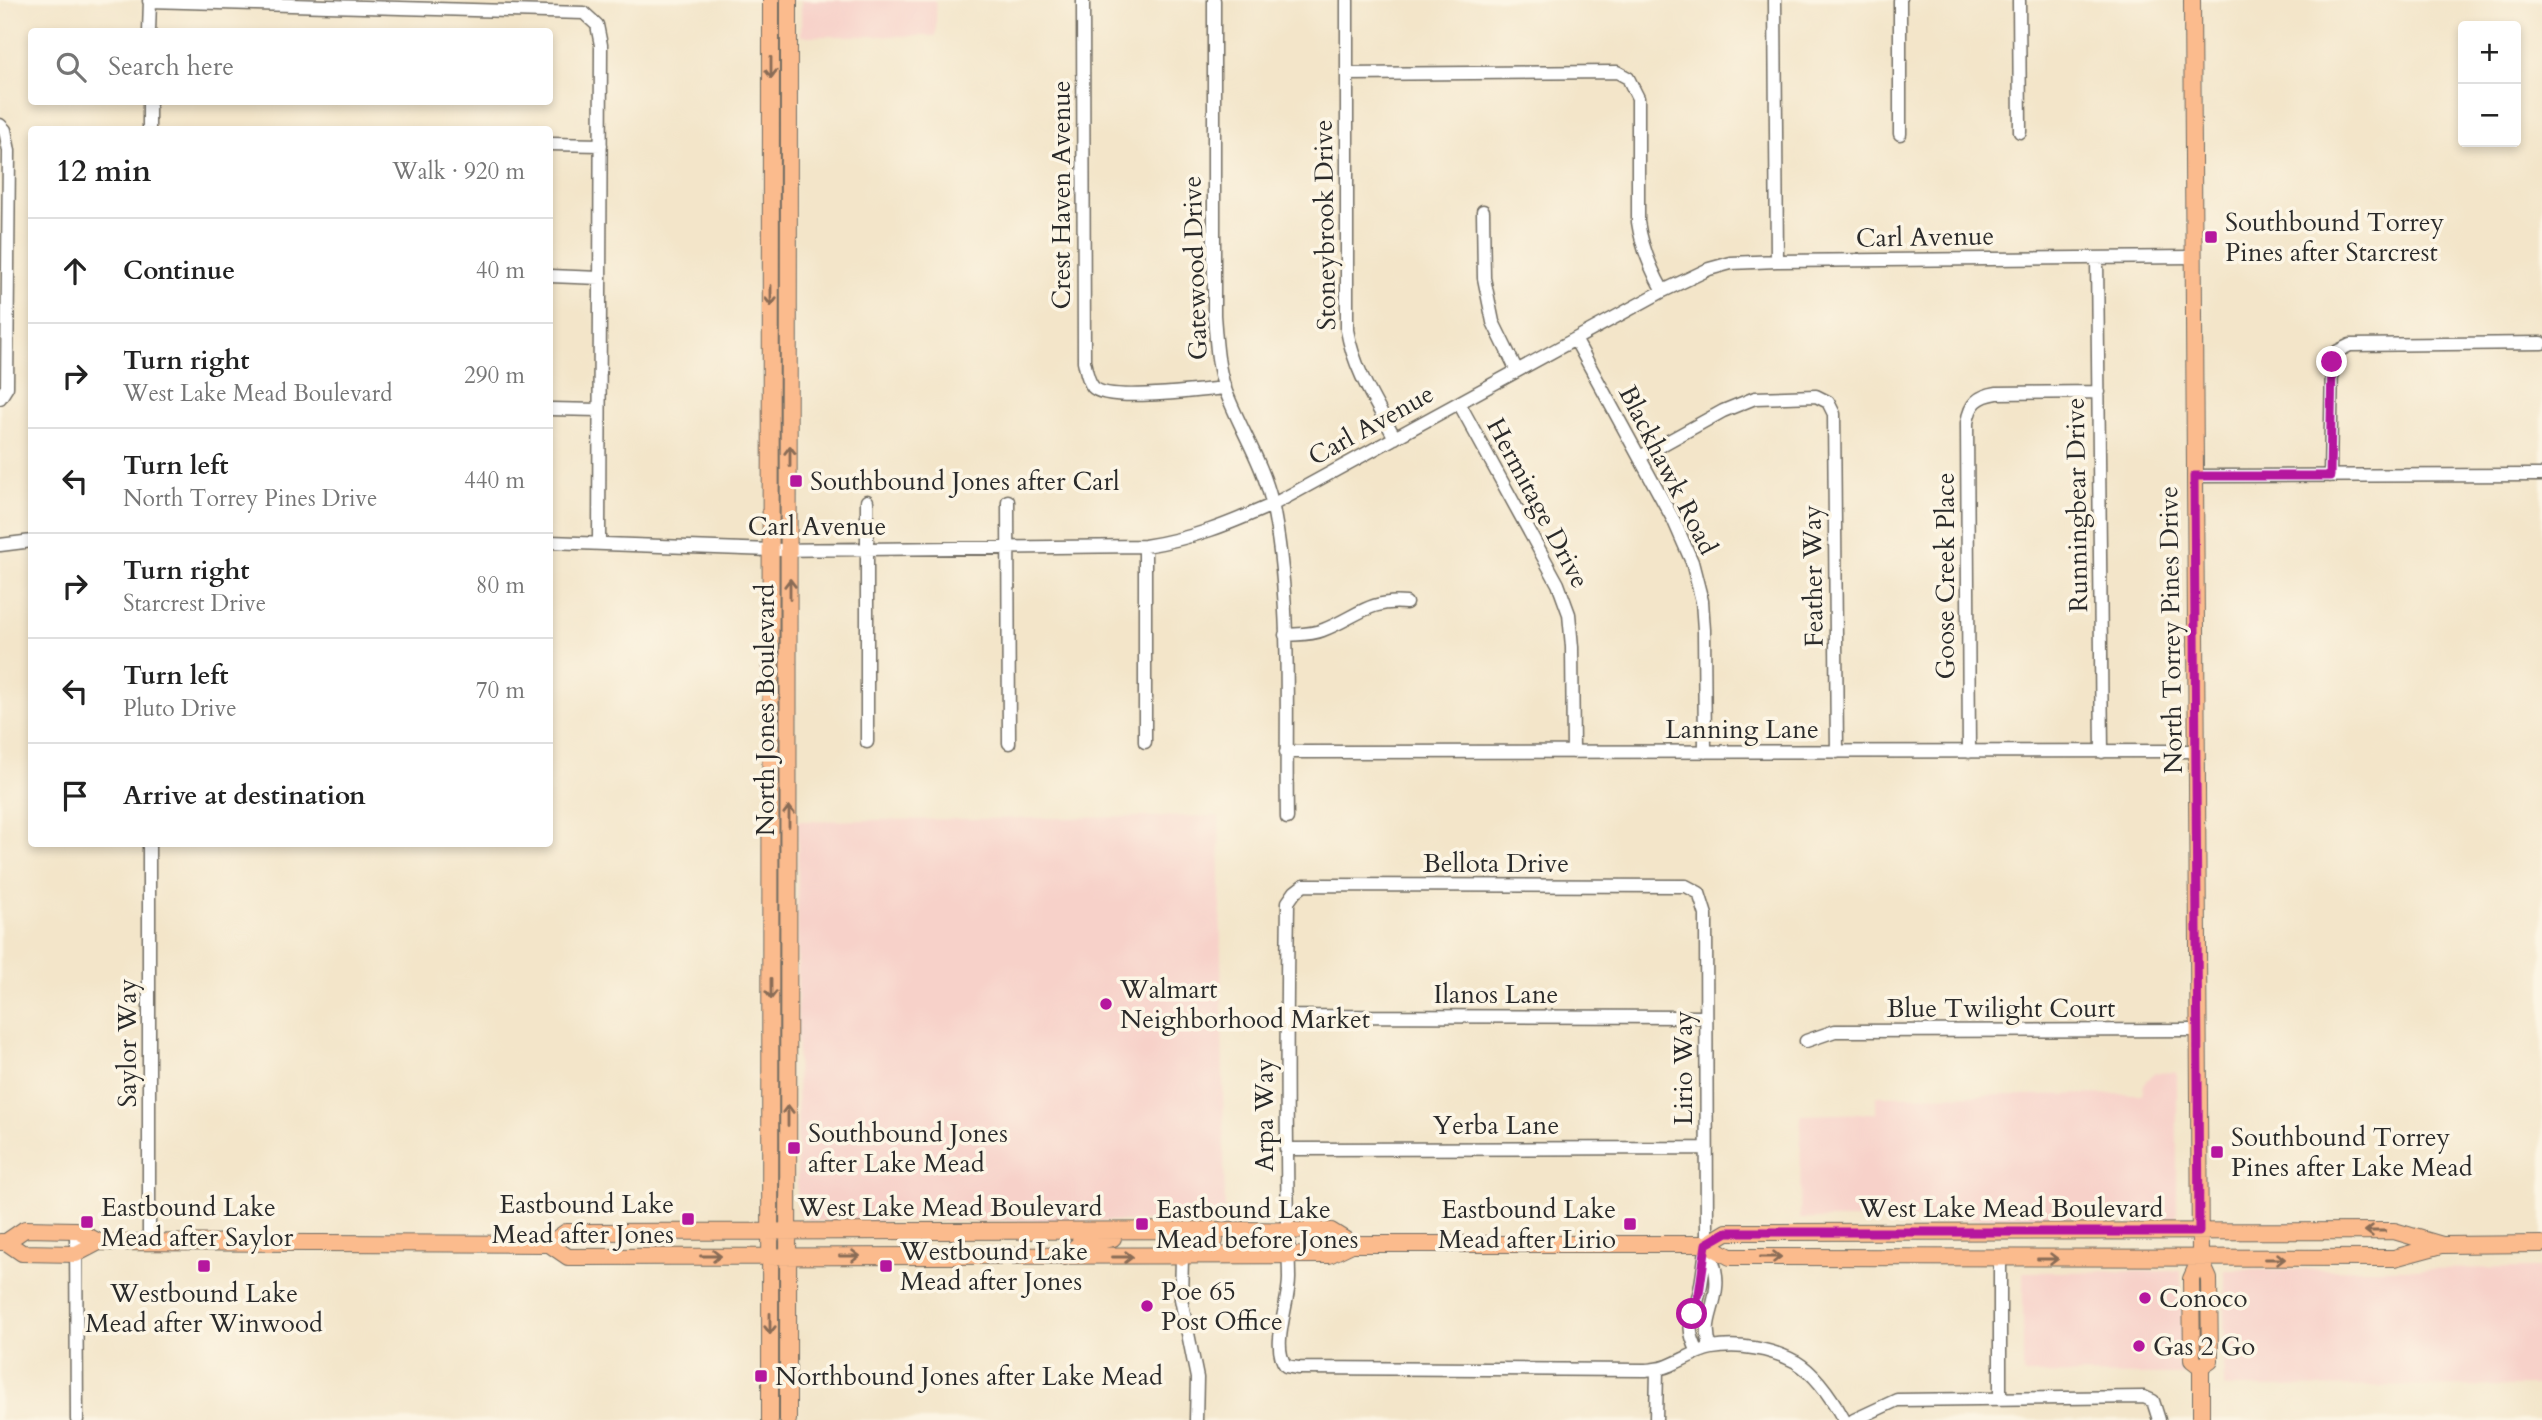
<!DOCTYPE html>
<html lang="en">
<head>
<meta charset="utf-8">
<style>
	body { margin:0; font-family:Cardo,serif; background:#f2f2f2; color:#222 }
	.controls { position:absolute; right:21px; top:21px; display:grid; overflow:hidden; border-radius:7px; box-shadow:0 4px 10px #0003 }
	.controls button { width:63px; height:63px; display:grid; place-items:center; padding:0; border:0; border-bottom:2px solid #e0e0e0; background:#fff; color:#222; font:35px sans-serif }
	.stop { position:absolute; width:21px; height:21px; margin:-16px; border:5px solid #b5179e; border-radius:50%; background:#fff }
	.stop.end { background:#b5179e; border-color:#fff; box-shadow:0 2px 7px #0008 }
	.list { margin:0; padding:0; list-style:none }
	h2 { display:flex; justify-content:space-between; align-items:center; height:91px; margin:0; padding:0 28px; font-size:30px }
	h2 small { font-size:23px; font-weight:400; color:#767676 }
	.list li { display:grid; grid-template-columns:46px 1fr auto; gap:21px; align-items:center; box-sizing:border-box; height:105px; padding:0 28px; border-top:2px solid #e0e0e0 }
	.list b { display:block; font-size:26px; white-space:nowrap }
	.list p { margin:0; font-size:23px; white-space:nowrap; color:#767676 }
	.list em { font-size:23px; font-style:normal; color:#767676 }
	.icon { flex:none; width:38px; height:38px; fill:none; stroke:currentColor; stroke-width:2; stroke-linecap:round; stroke-linejoin:round }
	.map { position:relative; flex:none; width:2542px; height:1420px; overflow:hidden }
	.search { position:absolute; background:#fff; box-shadow:0 4px 10px #0003; left:28px; top:28px; width:525px; height:77px; display:flex; align-items:center; gap:18px; box-sizing:border-box; padding:0 24px; border-radius:7px; color:#767676; font-size:26px }
	.panel { position:absolute; background:#fff; box-shadow:0 4px 10px #0003; left:28px; top:126px; width:525px; height:721px; border-radius:7px }
	.map>svg:first-child { display:block }
	.built { fill:#f7d1c9 }
	.lines { fill:none; stroke-linecap:round; stroke-linejoin:round }
	.minor-casing { stroke:#716c62; stroke-width:15 }
	.major-casing { stroke:#716c62; stroke-width:18 }
	.minor { stroke:#fff; stroke-width:12 }
	.major { stroke:#fbbb8d; stroke-width:16 }
	.oneway { stroke:#896c57 }
	.route { stroke:#b5179e; stroke-width:9 }
	.poi-dot { fill:#b5179e; stroke:#fcf5e5; stroke-width:2.5 }
	.labels { text-anchor:middle; dominant-baseline:central; stroke-width:7; stroke-linejoin:round; paint-order:stroke }
	.street-label { font-size:26px; fill:#2b2b2b; stroke:#fcf5e5 }
	.poi-label { font-size:26px; fill:#2b2b2b; stroke:#fcf5e5; text-anchor:start }
</style>
</head>
<body>
<div class="map">
<svg width="2542" height="1420" viewBox="0 0 2542 1420">
	<rect width="100%" height="100%" fill="#fcf5e5"/>
	<filter id="ink" filterUnits="userSpaceOnUse"><feTurbulence type="fractalNoise" baseFrequency=".0143" numOctaves="2"/><feDisplacementMap in="SourceGraphic" scale="14" xChannelSelector="R" yChannelSelector="G"/><feConvolveMatrix kernelMatrix="1 2 1 2 8 2 1 2 1" color-interpolation-filters="sRGB"/></filter>
	<filter id="wash" filterUnits="userSpaceOnUse"><feTurbulence type="fractalNoise" baseFrequency=".00686" numOctaves="4" result="noise"/><feDisplacementMap in="SourceGraphic" scale="28" xChannelSelector="R" yChannelSelector="G"/><feGaussianBlur stdDeviation="1.57" result="paint"/><feColorMatrix in="noise" values="0 0 0 0 0 0 0 0 0 0 0 0 0 0 0 0 0 1.4 0 .05"/><feComposite in="paint" operator="in"/></filter>
	<g filter="url(#wash)">
		<rect width="100%" height="100%" fill="#f3e5c9"/>
		<!-- built -->
		<path class="built" d="M801,0H936V36H801Z
			M1219,816L1225,1218L1143,1221H812L800,1216L797,1212L798,821Z
			M2177,1072V1219H1800L1801,1115L1876,1113V1096L2142,1094L2144,1084L2154,1073Z
			M2542,1268V1386L2224,1387L2225,1270Z
			M2181,1271L2184,1375L2023,1374V1272Z"/>
	</g>
	<g filter="url(#ink)">
		<g class="lines">
			<defs>
				<path id="minor" d="M1083,0L1084,361C1086,369 1087,380 1093,387C1107,403 1201,390 1225,388
					M1214,0V315C1216,340 1217,365 1225,389C1239,427 1263,463 1272,503C1293,602 1285,716 1287,818
					M1347,0V330C1354,370 1376,403 1395,438
					M1775,0L1777,261
					M1900,0V134
					M2019,0L2020,132
					M149,1L584,13L597,25L601,45L599,543
					M149,32L150,0
					M1347,74L1617,72L1628,78L1638,98V222C1642,248 1650,268 1663,291
					M0,125L5,130L9,151L7,387L0,398
					M149,130V102
					M550,144L601,145
					M1483,211L1484,278L1493,322L1517,371
					M2097,258L2102,752
					M550,276L600,278
					M1575,339L1674,521L1692,562L1702,601L1704,630L1705,752
					M1459,403L1558,584L1569,614L1572,647L1573,752
					M550,409L599,410
					M1640,457L1723,411L1755,398L1816,396L1828,402L1834,414L1837,752
					M2194,476L2542,475
					M2330,476L2332,362L2338,351L2350,345L2542,343
					M1008,501L1009,743
					M550,542L771,550L1145,546C1195,538 1226,525 1272,505L1663,291L1709,269L1731,263L1777,261L2192,257
					M0,545L32,541
					M1145,546V742
					M1285,635C1298,634 1311,635 1323,630C1355,618 1369,599 1406,603
					M867,742V501
					M1286,752L2197,751
					M1969,752L1967,423C1970,403 1978,396 1997,393L2099,392
					M149,844V1242
					M1286,1016L1706,1017
					M1806,1041L1835,1031L2199,1030
					M1286,1149L1706,1148
					M76,1230L77,1420
					M1707,1244C1712,1259 1718,1272 1716,1288C1714,1312 1702,1323 1711,1348
					M1182,1257L1181,1299L1197,1378L1196,1420
					M1698,1352C1684,1324 1693,1321 1699,1294C1703,1278 1704,1260 1707,1244L1706,915L1699,893L1686,886L1304,885L1295,892L1288,902C1286,1027 1286,1152 1289,1277C1290,1302 1270,1346 1286,1366L1298,1368L1646,1370C1653,1369 1661,1369 1668,1366C1683,1360 1696,1351 1712,1348C1739,1343 1772,1349 1796,1362C1816,1374 1833,1400 1844,1420
					M2000,1398V1259
					M1656,1420L1657,1369
					M1854,1420L1897,1400L2144,1397L2153,1401L2159,1420"/>
				<path id="major" d="M2192,0L2200,1259L2191,1279L2192,1360L2201,1367
					M0,1242H6L22,1253L76,1254L99,1242L549,1244L566,1232L1243,1230L1331,1231L1352,1244
					M6,1242L25,1229L76,1230L99,1242
					M549,1244L568,1257L1329,1255L1352,1244H1707L1727,1232L2394,1231L2442,1245
					M1707,1244L1730,1257L2394,1258L2442,1245L2542,1244
					M1065,1257L1079,1244L1113,1238
					M1182,1257L1186,1245L1194,1241H1215
					M2200,1259L2209,1279L2210,1361L2201,1367
					M2201,1367V1420
					M770,1420L771,0
					M788,1420L789,0"/>
			</defs>
			<!-- minor casing -->
			<use href="#minor" class="minor-casing"/>
			<!-- major casing -->
			<use href="#major" class="major-casing"/>
			<!-- minor -->
			<use href="#minor" class="minor"/>
			<!-- major -->
			<use href="#major" class="major"/>
		</g>
		<!-- one-way arrows -->
		<defs><path id="oneway-shaft" d="M-6 0H5M1.5-3L5.5 0L1.5 3" fill="none" stroke-width="1.6" stroke-linecap="round" stroke-linejoin="round" transform="scale(1.75)"/></defs>
		<g class="oneway">
			<use href="#oneway-shaft" transform="translate(771 68) rotate(90)"/>
			<use href="#oneway-shaft" transform="translate(771 296) rotate(90)"/>
			<use href="#oneway-shaft" transform="translate(790 456) rotate(-90)"/>
			<use href="#oneway-shaft" transform="translate(790 589) rotate(-90)"/>
			<use href="#oneway-shaft" transform="translate(789 816) rotate(-90)"/>
			<use href="#oneway-shaft" transform="translate(771 989) rotate(90)"/>
			<use href="#oneway-shaft" transform="translate(788 1115) rotate(-90)"/>
			<use href="#oneway-shaft" transform="translate(2375 1231) rotate(180)"/>
			<use href="#oneway-shaft" transform="translate(711 1256)"/>
			<use href="#oneway-shaft" transform="translate(850 1256)"/>
			<use href="#oneway-shaft" transform="translate(1123 1257)"/>
			<use href="#oneway-shaft" transform="translate(1771 1257)"/>
			<use href="#oneway-shaft" transform="translate(2048 1259)"/>
			<use href="#oneway-shaft" transform="translate(2275 1259)"/>
			<use href="#oneway-shaft" transform="translate(770 1324) rotate(90)"/>
		</g>
	</g>
	<g class="lines" filter="url(#ink)">
		<!-- route -->
		<path class="route" d="M1692,1314L1699,1294L1706,1244L1727,1232H2199L2194,476H2330L2332,362"/>
	</g>
	<!-- markers -->
	<g class="poi-dot">
		<rect x="2204" y="230" width="14" height="14" rx="3.5"/>
		<rect x="789" y="474" width="14" height="14" rx="3.5"/>
		<circle cx="1106" cy="1004" r="7"/>
		<rect x="787" y="1141" width="14" height="14" rx="3.5"/>
		<rect x="2210" y="1145" width="14" height="14" rx="3.5"/>
		<rect x="681" y="1212" width="14" height="14" rx="3.5"/>
		<rect x="80" y="1215" width="14" height="14" rx="3.5"/>
		<rect x="1135" y="1217" width="14" height="14" rx="3.5"/>
		<rect x="1623" y="1217" width="14" height="14" rx="3.5"/>
		<rect x="197" y="1259" width="14" height="14" rx="3.5"/>
		<rect x="879" y="1259" width="14" height="14" rx="3.5"/>
		<circle cx="2145" cy="1298" r="7"/>
		<circle cx="1147" cy="1306" r="7"/>
		<circle cx="2139" cy="1346" r="7"/>
		<rect x="754" y="1369" width="14" height="14" rx="3.5"/>
	</g>
	<g class="labels">
		<!-- street labels -->
		<g class="street-label">
			<text transform="translate(1061 195) rotate(-90)">Crest Haven Avenue</text>
			<text transform="translate(1325 225) rotate(-91)">Stoneybrook Drive</text>
			<text transform="translate(1925 237) rotate(-1)">Carl Avenue</text>
			<text transform="translate(1195 268) rotate(-92)">Gatewood Drive</text>
			<text transform="translate(1371 425) rotate(-29)">Carl Avenue</text>
			<text transform="translate(1668 470) rotate(63)">Blackhawk Road</text>
			<text transform="translate(1538 503) rotate(62)">Hermitage Drive</text>
			<text transform="translate(2077 505) rotate(-91)">Runningbear Drive</text>
			<text x="817" y="526">Carl Avenue</text>
			<text transform="translate(1813 576) rotate(-91)">Feather Way</text>
			<text transform="translate(1945 576) rotate(-90)">Goose Creek Place</text>
			<text transform="translate(2171 630) rotate(-91)">North Torrey Pines Drive</text>
			<text transform="translate(765 710) rotate(-90)">North Jones Boulevard</text>
			<text x="1742" y="729">Lanning Lane</text>
			<text x="1496" y="863">Bellota Drive</text>
			<text x="1496" y="994">Ilanos Lane</text>
			<text x="2001" y="1008">Blue Twilight Court</text>
			<text transform="translate(127 1043) rotate(-90)">Saylor Way</text>
			<text transform="translate(1683 1068) rotate(-90)">Lirio Way</text>
			<text transform="translate(1264 1115) rotate(-90)">Arpa Way</text>
			<text x="1496" y="1125">Yerba Lane</text>
			<text x="950" y="1207">West Lake Mead Boulevard</text>
			<text x="2011" y="1208">West Lake Mead Boulevard</text>
		</g>
		<!-- poi labels -->
		<g class="poi-label">
			<text x="2225" y="222">Southbound Torrey<tspan x="2225" dy="30">Pines after Starcrest</tspan></text>
			<text x="810" y="481">Southbound Jones after Carl</text>
			<text x="1120" y="989">Walmart<tspan x="1120" dy="30">Neighborhood Market</tspan></text>
			<text x="808" y="1133">Southbound Jones<tspan x="808" dy="30">after Lake Mead</tspan></text>
			<text x="2231" y="1137">Southbound Torrey<tspan x="2231" dy="30">Pines after Lake Mead</tspan></text>
			<text x="674" y="1204" text-anchor="end">Eastbound Lake<tspan x="674" dy="30">Mead after Jones</tspan></text>
			<text x="101" y="1207">Eastbound Lake<tspan x="101" dy="30">Mead after Saylor</tspan></text>
			<text x="1156" y="1209">Eastbound Lake<tspan x="1156" dy="30">Mead before Jones</tspan></text>
			<text x="1616" y="1209" text-anchor="end">Eastbound Lake<tspan x="1616" dy="30">Mead after Lirio</tspan></text>
			<text x="900" y="1251">Westbound Lake<tspan x="900" dy="30">Mead after Jones</tspan></text>
			<text x="1161" y="1291">Poe 65<tspan x="1161" dy="30">Post Office</tspan></text>
			<text x="204" y="1293" text-anchor="middle">Westbound Lake<tspan x="204" dy="30">Mead after Winwood</tspan></text>
			<text x="2159" y="1298">Conoco</text>
			<text x="2153" y="1346">Gas 2 Go</text>
			<text x="775" y="1376">Northbound Jones after Lake Mead</text>
		</g>
	</g>
</svg>
<div class="controls">
<button>+</button>
<button>−</button>
</div>
<div class="stop" style="left:1692px;top:1314px"></div>
<div class="stop end" style="left:2332px;top:362px"></div>
<div class="search"><svg class="icon" aria-label="search" viewBox="0 0 24 24"><circle cx="10" cy="10" r="6"/><path d="M15 15l6 6"/></svg>Search here</div>
<section class="panel">
<h2>12 min<small>Walk · 920 m</small></h2>
<ul class="list">
<li><svg class="icon" aria-label="ahead" viewBox="0 0 24 24"><path d="M12 20V5M6 11l6-6 6 6"/></svg><div><b>Continue</b></div><em>40 m</em></li>
<li><svg class="icon" aria-label="right" viewBox="0 0 24 24"><path d="M7 20v-9h11M14 6l5 5-5 5"/></svg><div><b>Turn right</b><p>West Lake Mead Boulevard</p></div><em>290 m</em></li>
<li><svg class="icon" aria-label="left" viewBox="0 0 24 24"><path d="M17 20v-9H6M10 6l-5 5 5 5"/></svg><div><b>Turn left</b><p>North Torrey Pines Drive</p></div><em>440 m</em></li>
<li><svg class="icon" aria-label="right" viewBox="0 0 24 24"><path d="M7 20v-9h11M14 6l5 5-5 5"/></svg><div><b>Turn right</b><p>Starcrest Drive</p></div><em>80 m</em></li>
<li><svg class="icon" aria-label="left" viewBox="0 0 24 24"><path d="M17 20v-9H6M10 6l-5 5 5 5"/></svg><div><b>Turn left</b><p>Pluto Drive</p></div><em>70 m</em></li>
<li><svg class="icon" aria-label="arrive" viewBox="0 0 24 24"><path d="M6 21V4h12l-3 4 3 4H6"/></svg><div><b>Arrive at destination</b></div></li>
</ul>
</section>
</div>
</body>
</html>
